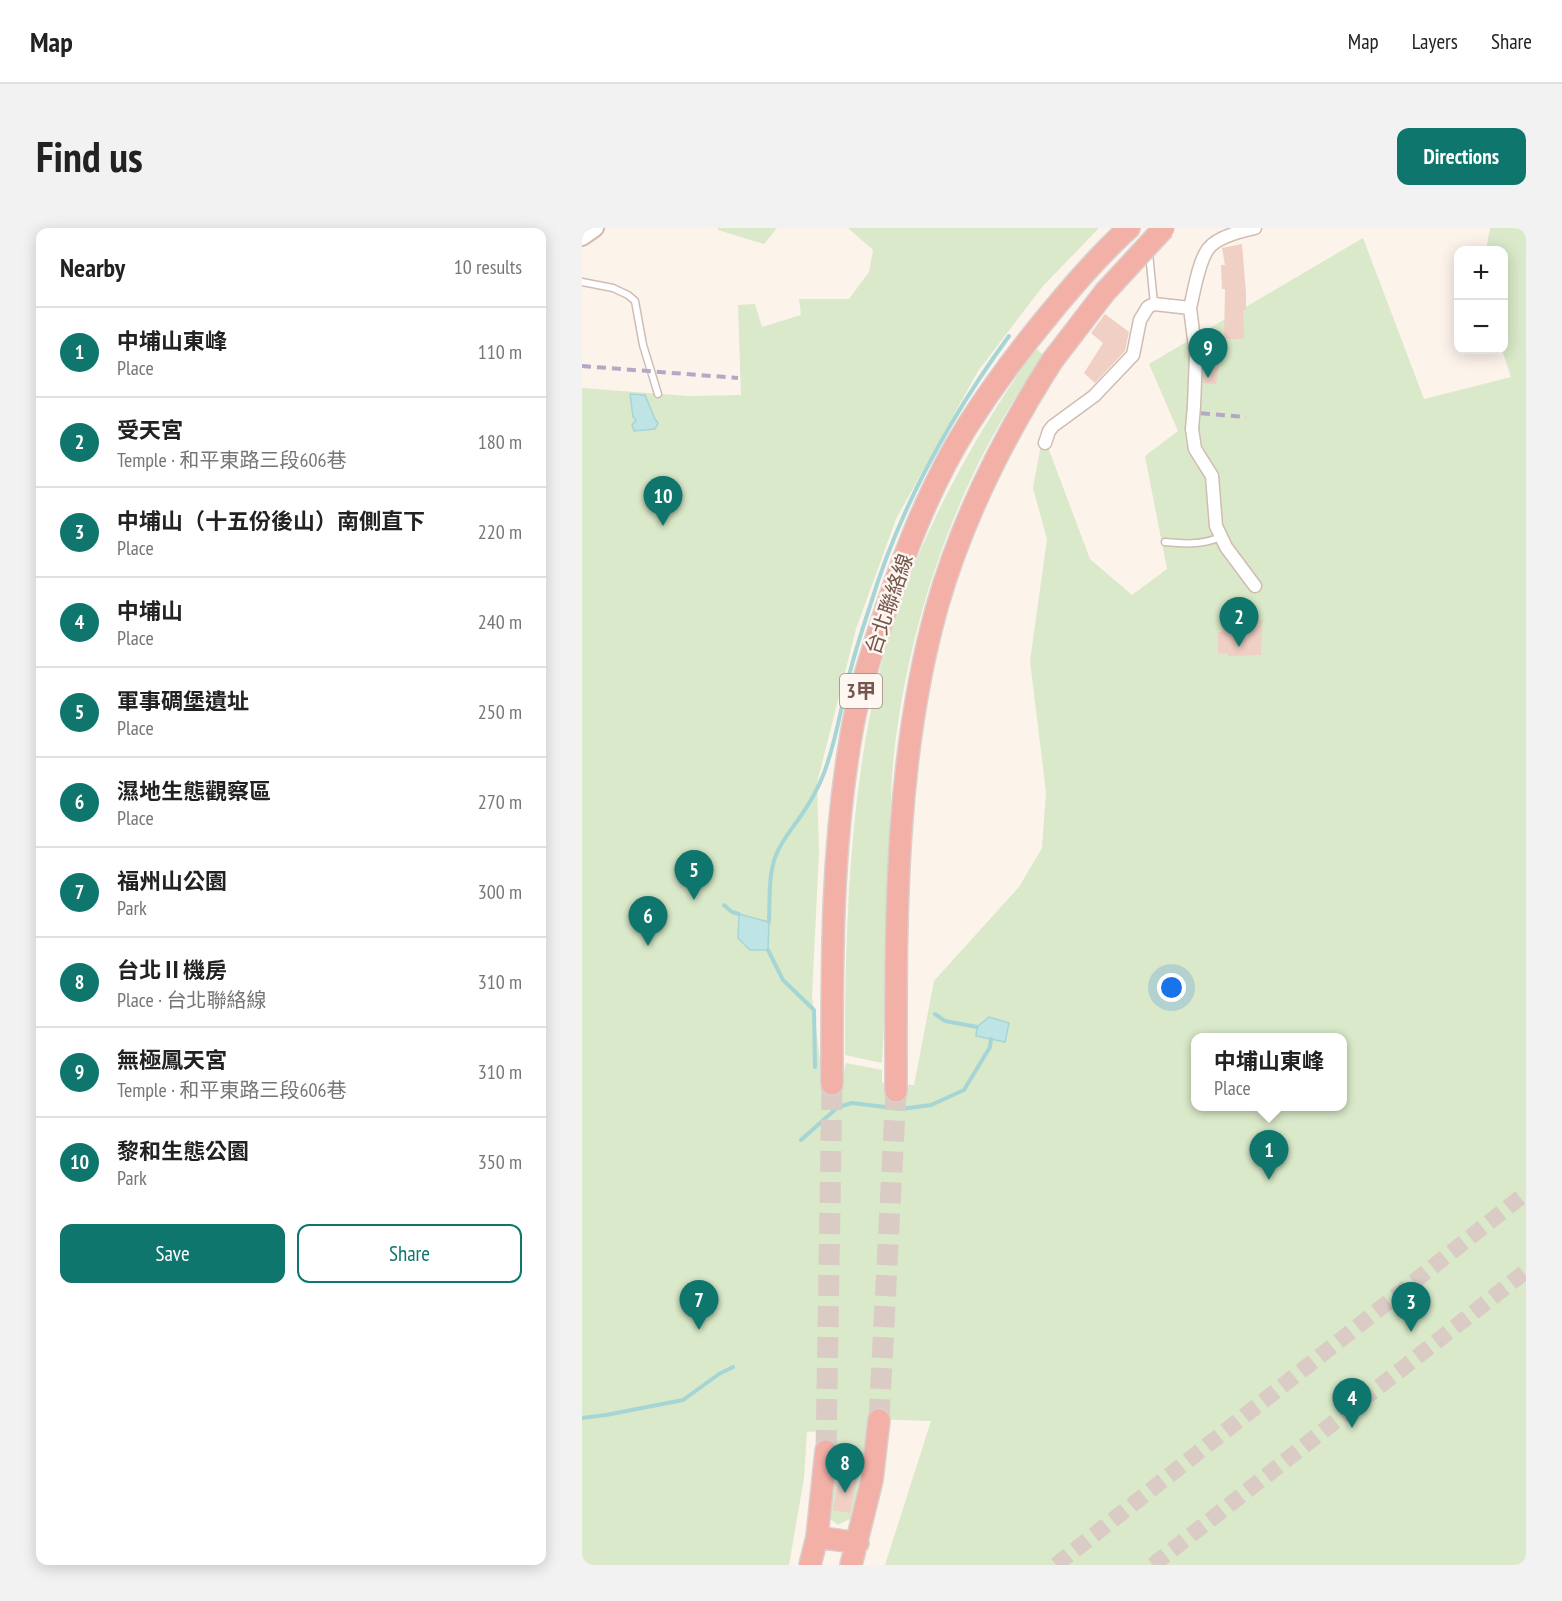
<!DOCTYPE html>
<html lang="en">
<head>
<meta charset="utf-8">
<style>
	body { margin:0; font-family:"PT Sans Narrow","Noto Sans TC",sans-serif; background:#f2f2f2; color:#222 }
	.controls { position:absolute; right:18px; top:18px; display:grid; overflow:hidden; border-radius:12px; box-shadow:0 3px 15px #0003 }
	.controls button { width:54px; height:54px; display:grid; place-items:center; padding:0; border:0; border-bottom:2px solid #e0e0e0; background:#fff; color:#222; font:30px sans-serif }
	.you { position:absolute; left:590px; top:760px; width:21px; height:21px; margin:-15px; border:4px solid #fff; border-radius:50%; background:#1a73e8; box-shadow:0 0 0 9px #1a73e833 }
	.badge { display:grid; place-items:center; width:39px; height:39px; border-radius:50%; background:#0f766e; color:#fff; font-size:20px; font-weight:700 }
	.pin { position:absolute; translate:-50% -50px; filter:drop-shadow(0 2px 3px #0008) }
	.pin::after { content:''; position:absolute; top:32px; width:21px; height:18px; background:inherit; clip-path:polygon(0 0,100% 0,50% 100%) }
	.popup { position:absolute; left:609px; top:805px; width:156px; height:78px; box-sizing:border-box; display:grid; place-content:center; border-radius:12px; background:#fff; filter:drop-shadow(0 2px 4px #0005); font-size:20px; white-space:nowrap; color:#767676 }
	.popup b { font-size:22px; color:#222 }
	.popup::after { content:''; position:absolute; left:50%; top:100%; margin-left:-12px; border:12px solid transparent; border-top-color:#fff }
	.list { margin:0; padding:0; list-style:none }
	h2 { display:flex; justify-content:space-between; align-items:center; height:78px; margin:0; padding:0 24px; font-size:26px }
	h2 small { font-size:20px; font-weight:400; color:#767676 }
	.list li { display:grid; grid-template-columns:39px 1fr auto; gap:18px; align-items:center; box-sizing:border-box; height:90px; padding:0 24px; border-top:2px solid #e0e0e0 }
	.list b { display:block; font-size:22px; white-space:nowrap }
	.list p { margin:0; font-size:20px; white-space:nowrap; color:#767676 }
	.list em { font-size:20px; font-style:normal; color:#767676 }
	.actions { display:flex; gap:12px; padding:18px 24px }
	.actions a { flex:1; padding:14px 0; border:2px solid #0f766e; border-radius:12px; text-align:center; font-size:21px; color:#0f766e }
	.actions .main { background:#0f766e; color:#fff }
	.map { position:relative; flex:none; width:944px; height:1337px; overflow:hidden; border-radius:12px }
	header { display:flex; align-items:center; gap:36px; box-sizing:border-box; height:84px; padding:0 30px; background:#fff; border-bottom:2px solid #e0e0e0 }
	header strong { font-size:28px }
	nav { display:flex; gap:33px; margin-inline-start:auto; font-size:21px }
	.intro { display:flex; align-items:center; justify-content:space-between; box-sizing:border-box; height:144px; padding:0 36px }
	h1 { margin:0; font-size:42px }
	.button { padding:15px 27px; border-radius:12px; background:#0f766e; color:#fff; font-size:21px; font-weight:700 }
	main { display:flex; gap:36px; padding:0 36px }
	aside { flex:1; background:#fff; border-radius:12px; box-shadow:0 3px 15px #0003 }
	.map>svg:first-child { display:block }
	.green { fill:#dae9c9; fill-rule:evenodd }
	.water { fill:#bfe4e5; stroke:#a6d5d6; stroke-width:1.5 }
	.lines { fill:none; stroke-linecap:round; stroke-linejoin:round }
	.stream { stroke:#a6d5d6; stroke-width:4 }
	.building { fill:#f0cfc4 }
	.secondary-tunnel { stroke:#daccc4; stroke-width:16; stroke-dasharray:16 8; stroke-linecap:butt }
	.highway-tunnel { stroke:#daccc4; stroke-width:21; stroke-dasharray:21 10; stroke-linecap:butt }
	.lane-casing { stroke:#d0bcb3; stroke-width:9 }
	.street-casing { stroke:#d0bcb3; stroke-width:15 }
	.secondary-casing { stroke:#d3bbb1; stroke-width:20 }
	.highway-casing { stroke:#d9d0ce; stroke-width:24 }
	.lane { stroke:#fff; stroke-width:6 }
	.street { stroke:#fff; stroke-width:12 }
	.secondary { stroke:#fff; stroke-width:16 }
	.highway { stroke:#f2b0a6; stroke-width:21 }
	.rail { stroke:#b4a8c6; stroke-width:4; stroke-dasharray:9 6; stroke-linecap:butt }
	.street-bridge-casing { stroke:#d0bcb3; stroke-width:15; stroke-linecap:butt }
	.highway-bridge-casing { stroke:#d9d0ce; stroke-width:24; stroke-linecap:butt }
	.street-bridge { stroke:#fff; stroke-width:12 }
	.highway-bridge { stroke:#f2b0a6; stroke-width:21 }
	.labels { text-anchor:middle; dominant-baseline:central; stroke-width:5; stroke-linejoin:round; paint-order:stroke }
	.shield { fill:#fef7f1; stroke:#9f8780; stroke-width:1.5 }
	.shield-label { font-size:20px; font-weight:bold; fill:#76574f }
	.street-label { font-size:21px; fill:#76574f; stroke:#fef7f1 }
</style>
</head>
<body>
<header>
<strong>Map</strong>
<nav><a>Map</a><a>Layers</a><a>Share</a></nav>
</header>
<div class="intro"><h1>Find us</h1><a class="button">Directions</a></div>
<main>
<aside>
<h2>Nearby<small>10 results</small></h2>
<ul class="list">
<li><span class="badge">1</span><div><b>中埔山東峰</b><p>Place</p></div><em>110 m</em></li>
<li><span class="badge">2</span><div><b>受天宮</b><p>Temple · 和平東路三段606巷</p></div><em>180 m</em></li>
<li><span class="badge">3</span><div><b>中埔山（十五份後山）南側直下</b><p>Place</p></div><em>220 m</em></li>
<li><span class="badge">4</span><div><b>中埔山</b><p>Place</p></div><em>240 m</em></li>
<li><span class="badge">5</span><div><b>軍事碉堡遺址</b><p>Place</p></div><em>250 m</em></li>
<li><span class="badge">6</span><div><b>濕地生態觀察區</b><p>Place</p></div><em>270 m</em></li>
<li><span class="badge">7</span><div><b>福州山公園</b><p>Park</p></div><em>300 m</em></li>
<li><span class="badge">8</span><div><b>台北Ⅱ機房</b><p>Place · 台北聯絡線</p></div><em>310 m</em></li>
<li><span class="badge">9</span><div><b>無極鳳天宮</b><p>Temple · 和平東路三段606巷</p></div><em>310 m</em></li>
<li><span class="badge">10</span><div><b>黎和生態公園</b><p>Park</p></div><em>350 m</em></li>
</ul>
<div class="actions"><a class="main">Save</a><a>Share</a></div>
</aside>
<div class="map">
<svg width="944" height="1337" viewBox="0 0 944 1337">
	<rect width="100%" height="100%" fill="#fcf3eb"/>
	<!-- green -->
	<path class="green" d="M136,0H195L182,16L136,2Z
		M266,0H517L461,58L396,143L314,291L274,401L235,555L237,624L230,768L241,857L260,853L264,835L300,842V855L332,857L352,753L437,659L460,620L464,564L448,433L465,311L451,260L461,206L508,331L550,367L585,341L563,228L596,203L567,136L781,10L842,171L929,149L920,122H921V22H904L908,0H944V1337H303L349,1193L288,1191L270,1290L256,1297L249,1292L247,1282L252,1202L225,1204L222,1250L207,1337H0V160L106,168L159,167L156,77L173,76L180,99L219,87L217,71H267L287,44L291,22ZM614,810H760V878H614Z
		M454,120L462,128C377,242 325,394 311,536C309,555 309,575 308,595C304,675 305,755 300,835L263,827C263,706 267,585 292,467C319,340 380,225 454,120Z"/>
	<!-- water -->
	<path class="water" d="M48,166L63,167L73,191L76,195L73,201L52,203L50,197L54,192L51,189Z
		M157,686L187,694L186,722H168L156,710Z
		M407,789L427,795L423,814L394,808L395,799Z"/>
	<g class="lines">
		<!-- stream -->
		<path class="stream" d="M142,677L150,684L157,686
			M187,694C188,673 186,647 194,627C199,614 208,603 216,592C226,578 236,561 242,545C254,513 258,484 266,452C272,427 280,402 288,378C317,282 368,189 427,108
			M186,722L201,752L232,782L233,839
			M353,786L363,793L395,799
			M219,912L256,879L270,875L319,881L349,877L382,862L408,819L409,811
			M0,1190L24,1187L101,1172L137,1146L151,1139"/>
	</g>
	<!-- building -->
	<path class="building" d="M660,16L664,65V82H661L662,111H642L643,61H640L639,37H643L640,20Z
		M523,86L547,104L543,123L513,155L502,145L521,115L509,105Z
		M622,133L637,135L634,156L621,155Z
		M680,392L679,427L646,428V425L636,426V404H640V393Z
		M257,1245L275,1248L268,1285L251,1282Z"/>
	<g class="lines">
		<!-- secondary-tunnel -->
		<path class="secondary-tunnel" d="M474,1337L944,965
			M571,1337L944,1043"/>
		<!-- highway-tunnel -->
		<path class="highway-tunnel" d="M297,1192L314,863
			M244,1223L250,856"/>
		<defs>
			<path id="lane" d="M567,25L572,76
				M0,54L31,60L46,67L53,73L61,117L76,166
				M583,314C603,316 619,317 639,309"/>
			<path id="street" d="M608,80L614,127L612,178
				M610,201L613,221L630,248L634,298L644,319L673,358
				M463,215L467,203L471,198L512,168L551,127L558,92L566,79L572,76L608,80C612,64 616,35 626,21C635,9 659,3 673,0"/>
			<path id="secondary" d="M0,9L13,0"/>
			<path id="highway" d="M250,856C250,739 249,623 269,508C275,471 286,435 298,399C320,331 346,261 384,200C410,159 439,120 470,83C494,54 519,25 547,0
				M314,863C314,701 311,537 355,379C380,291 421,210 470,133
				M235,1309L276,1315
				M228,1337L235,1309L244,1223
				M269,1337L290,1252L297,1192"/>
		</defs>
		<!-- lane casing -->
		<use href="#lane" class="lane-casing"/>
		<!-- street casing -->
		<use href="#street" class="street-casing"/>
		<!-- secondary casing -->
		<use href="#secondary" class="secondary-casing"/>
		<!-- highway casing -->
		<use href="#highway" class="highway-casing"/>
		<!-- lane -->
		<use href="#lane" class="lane"/>
		<!-- street -->
		<use href="#street" class="street"/>
		<!-- secondary -->
		<use href="#secondary" class="secondary"/>
		<!-- highway -->
		<use href="#highway" class="highway"/>
		<!-- rail -->
		<path class="rail" d="M0,138L156,150
			M604,184L664,189"/>
		<defs>
			<path id="street-bridge" d="M610,201L612,178"/>
			<path id="highway-bridge" d="M470,133L523,64L582,0"/>
		</defs>
		<!-- street-bridge casing -->
		<use href="#street-bridge" class="street-bridge-casing"/>
		<!-- highway-bridge casing -->
		<use href="#highway-bridge" class="highway-bridge-casing"/>
		<!-- street-bridge -->
		<use href="#street-bridge" class="street-bridge"/>
		<!-- highway-bridge -->
		<use href="#highway-bridge" class="highway-bridge"/>
	</g>
	<g class="labels">
		<!-- shield labels -->
		<rect class="shield" x="258" y="446" width="42" height="34" rx="4.5"/>
		<g class="shield-label">
			<text x="279" y="463">3甲</text>
		</g>
		<!-- street labels -->
		<g class="street-label">
			<text transform="translate(307 376) rotate(-71)">台北聯絡線</text>
		</g>
	</g>
</svg>
<div class="controls">
<button>+</button>
<button>−</button>
</div>
<div class="you"></div>
<div class="pin badge" style="left:687px;top:952px">1</div>
<div class="popup"><b>中埔山東峰</b>Place</div>
<div class="pin badge" style="left:657px;top:419px">2</div>
<div class="pin badge" style="left:829px;top:1104px">3</div>
<div class="pin badge" style="left:770px;top:1200px">4</div>
<div class="pin badge" style="left:112px;top:672px">5</div>
<div class="pin badge" style="left:66px;top:718px">6</div>
<div class="pin badge" style="left:117px;top:1102px">7</div>
<div class="pin badge" style="left:263px;top:1265px">8</div>
<div class="pin badge" style="left:626px;top:150px">9</div>
<div class="pin badge" style="left:81px;top:298px">10</div>
</div>
</main>
</body>
</html>
